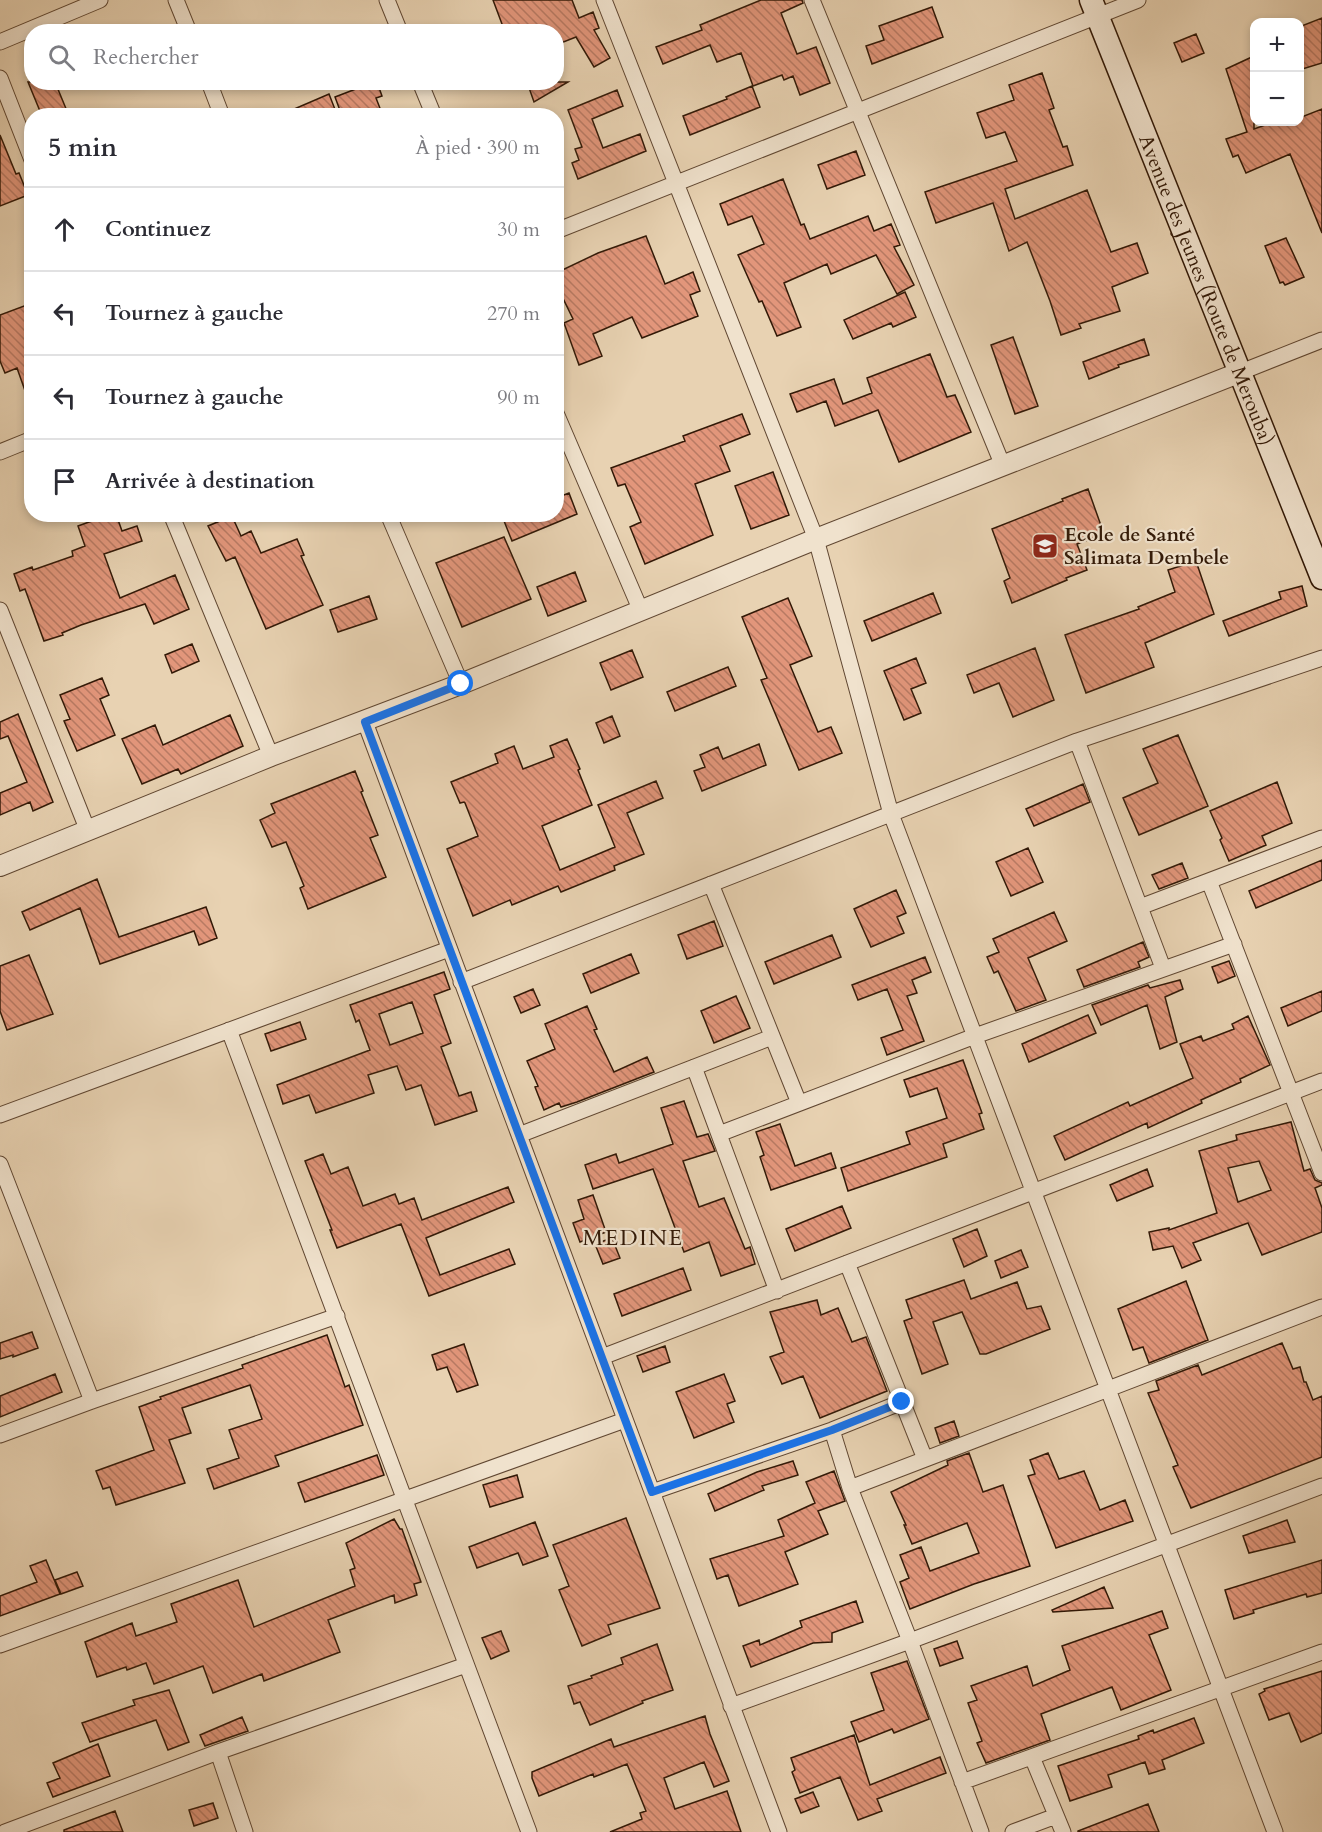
<!DOCTYPE html>
<html lang="fr">
<head>
<meta charset="utf-8">
<style>
	body { margin:0; font-family:Cardo,serif; background:#f2f2f3; color:#2b2b33 }
	.controls { position:absolute; right:18px; top:18px; display:grid; overflow:hidden; border-radius:12px; box-shadow:0 3px 9px #0003 }
	.controls button { width:54px; height:54px; display:grid; place-items:center; padding:0; border:0; border-bottom:2px solid #e1e1e2; background:#fff; color:#2b2b33; font:30px sans-serif }
	.stop { position:absolute; width:18px; height:18px; margin:-14px; border:4px solid #1a73e8; border-radius:50%; background:#fff }
	.stop.end { background:#1a73e8; border-color:#fff; box-shadow:0 2px 6px #0008 }
	.list { margin:0; padding:0; list-style:none }
	h2 { display:flex; justify-content:space-between; align-items:center; height:78px; margin:0; padding:0 24px; font-size:26px }
	h2 small { font-size:20px; font-weight:400; color:#7c7c81 }
	.list li { display:grid; grid-template-columns:39px 1fr auto; gap:18px; align-items:center; box-sizing:border-box; height:84px; padding:0 24px; border-top:2px solid #e1e1e2 }
	.list b { display:block; font-size:22px; white-space:nowrap }
	.list em { font-size:20px; font-style:normal; color:#7c7c81 }
	.icon { flex:none; width:33px; height:33px; fill:none; stroke:currentColor; stroke-width:2; stroke-linecap:round; stroke-linejoin:round }
	.map { position:relative; flex:none; width:1322px; height:1832px; overflow:hidden }
	.search { position:absolute; background:#fff; box-shadow:0 3px 9px #0003; left:24px; top:24px; width:540px; height:66px; display:flex; align-items:center; gap:15px; box-sizing:border-box; padding:0 21px; border-radius:24px; color:#7c7c81; font-size:22px }
	.panel { position:absolute; background:#fff; box-shadow:0 3px 9px #0003; left:24px; top:108px; width:540px; height:414px; border-radius:24px }
	.map>svg:first-child { display:block }
	.building { fill:url(#building-back-hatch); stroke:#321907; stroke-width:1.5; fill-rule:evenodd }
	.lines { fill:none; stroke-linecap:round; stroke-linejoin:round }
	.minor-casing { stroke:#604732; stroke-width:17 }
	.tertiary-casing { stroke:#604732; stroke-width:22 }
	.secondary-casing { stroke:#321907; stroke-width:25 }
	.minor { stroke:#f0e2cd; stroke-width:15 }
	.tertiary { stroke:#f0e2cd; stroke-width:20 }
	.secondary { stroke:#f0e2cd; stroke-width:22 }
	.route { stroke:#1a73e8; stroke-width:8 }
	.labels { text-anchor:middle; dominant-baseline:central; stroke-width:4.5; stroke-linejoin:round; paint-order:stroke }
	.street-label { font-size:20px; fill:#321907; stroke:#f0e2cd }
	.poi-label { font-size:20px; font-weight:bold; fill:#321907; stroke:#f0e2cd; text-anchor:start }
	.quarter-label { font-size:22px; letter-spacing:1.5px; fill:#321907; stroke:#f0e2cd }
</style>
</head>
<body>
<div class="map">
<svg width="1322" height="1832" viewBox="0 0 1322 1832">
	<defs>
		<pattern id="building-back-hatch" width="6" height="6" patternUnits="userSpaceOnUse" patternTransform="scale(1.5)"><rect width="6" height="6" fill="#e2967b"/><path d="M-1 5l2 2M0 0l6 6M5-1l2 2" fill="none" stroke="#b87a63"/></pattern>
	</defs>
	<rect width="100%" height="100%" fill="#e8d2b2"/>
	<filter id="stains"><feTurbulence type="fractalNoise" baseFrequency=".00333" numOctaves="4"/><feColorMatrix values="0 0 0 0 .2 0 0 0 0 .09 0 0 0 0 .02 0 0 0 .5 -.17"/></filter>
	<radialGradient id="worn" r=".72"><stop offset=".6" stop-color="#630" stop-opacity="0"/><stop offset="1" stop-color="#630" stop-opacity=".3"/></radialGradient>
	<!-- building -->
	<path class="building" d="M493,0H572L579,18L593,12L599,28L594,30L610,58L594,67L576,37L556,45V32H505Z
		M761,0H802L803,3L781,13L797,54L816,47L830,83L800,95L793,76L784,80L782,75L753,86L741,53L717,62L710,45L663,64L656,47L702,30L700,25Z
		M932,7L943,37L872,64L866,46L884,40L879,26Z
		M1322,18V63L1299,70V27Z
		M1196,34L1204,53L1182,62L1174,43Z
		M1254,56V129L1274,122H1299V118L1322,109V233L1290,154L1246,173L1238,155L1233,157L1226,139L1247,132L1226,69Z
		M1042,73L1054,108L1049,110L1063,147L1067,146L1073,165L1005,189L1015,219L1087,190L1111,252L1137,243L1148,273L1112,287L1120,311L1079,324L1081,328L1061,335L1050,301L1027,242L1009,251L993,203L936,223L925,192L1017,161L1005,132L986,138L977,113L1014,100L1009,85Z
		M28,82H55L69,116H42Z
		M374,82H377L382,96L376,98L383,116H342L335,97Z
		M527,82H568L534,102Z
		M752,86L760,107L690,135L683,116L727,99L726,97Z
		M617,90L623,106L592,119L603,148L640,134L646,151L578,179L572,163L579,160L575,149L582,147L568,110Z
		M329,94L336,112L327,116H278Z
		M0,135L16,174L19,173L28,195L0,206Z
		M856,151L865,175L827,189L818,165Z
		M783,179L801,225L804,224L810,239L868,216L874,231L891,224L900,245L894,247L914,285L897,294L876,255L831,274L827,264L784,283L801,327L777,336L762,301L759,302L738,255L764,244L752,216L728,225L720,204Z
		M646,236L665,284L693,272L700,291L690,295L698,316L642,338L632,317L593,334L602,356L579,365L564,323L573,319L556,284V273L598,253Z
		M1286,238L1304,277L1285,285L1283,282L1280,283L1265,246Z
		M905,292L916,317L893,327L891,323L853,339L844,320Z
		M32,303V345L26,347L32,362V402H29L17,368L5,373L0,361V315Z
		M1013,337L1038,406L1015,414L991,345Z
		M1144,339L1149,355L1118,365L1119,367L1089,379L1083,362Z
		M930,354L947,397L955,395L971,432L899,462L878,410L835,426L826,401L797,412L790,394L834,379L843,404L872,393L867,378Z
		M742,414L750,434L720,446L730,471L695,484L713,535L645,564L630,527L641,522L625,484L618,486L611,468L685,441L683,436Z
		M773,472L789,515L751,529L735,486Z
		M1088,489L1104,534L1077,544L1087,570L1066,578L1067,580L1012,603L1004,581L1010,578L992,529L1063,501L1062,499Z
		M569,493L577,514L512,541L504,521L519,514H556V498Z
		M111,514H116L122,531L137,526L142,541L104,554L120,598L175,575L189,609L154,624L145,604L81,625L62,633L63,635L44,641L25,589L20,591L14,574L32,567L33,570L73,556L72,551L85,546L78,526Z
		M232,516L241,536L251,531L261,553L297,539L304,555L301,556L323,605L266,629L235,557L226,561L208,526Z
		M504,537L531,599L462,627L436,563Z
		M1196,561L1214,614L1145,643L1154,667L1086,693L1065,635L1139,609L1138,607L1175,592L1168,570Z
		M575,572L586,601L548,616L537,587Z
		M1302,586L1307,606L1229,636L1223,621L1281,599L1279,592Z
		M933,593L941,613L872,641L864,621Z
		M369,596L377,619L338,632L330,610Z
		M788,598L812,656L790,665L818,732L831,727L842,753L799,770L761,680L767,678L742,617Z
		M192,644L199,661L172,673L165,655Z
		M1035,648L1054,700L1013,717L999,683L974,693L967,675Z
		M632,650L643,677L611,690L600,663Z
		M916,658L926,683L911,689L921,713L904,720L884,671Z
		M728,667L736,686L675,711L667,692Z
		M102,678L109,695L100,699L115,735L77,751L64,721L70,719L60,695Z
		M18,714L53,802L33,811L30,802L0,815V793L27,782L8,736L0,739V722Z
		M230,715L243,746L181,774L178,769L142,784L122,739L155,725L163,745Z
		M612,716L620,736L604,743L596,723Z
		M1178,735L1208,806L1139,835L1123,798L1158,783L1143,749Z
		M567,739L580,769L578,770L592,805L542,826L560,870L615,847L598,805L656,781L663,798L627,813L644,854L614,866L615,870L561,892L558,886L512,905L510,900L473,916L447,849L478,836L465,803L464,802L460,803L451,782L498,763L495,754L514,746L523,769L554,757L550,746Z
		M759,744L766,765L702,791L694,771L705,767L700,755L718,747L723,759Z
		M355,771L363,791L361,792L378,835L370,838L386,877L308,909L300,888L304,886L286,842L272,847L260,820L275,813L271,804Z
		M1277,782L1292,823L1262,836L1266,845L1229,861L1220,840L1222,838L1210,811Z
		M1083,784L1090,802L1034,826L1026,809Z
		M1028,848L1043,882L1011,896L996,862Z
		M1322,860V880L1256,908L1249,891Z
		M1182,863L1188,878L1159,889L1152,875Z
		M97,879L119,937L206,907L217,938L199,945L194,931L100,964L80,908L30,930L22,912Z
		M896,890L906,913L897,917L904,933L871,947L854,909Z
		M1054,912L1067,941L1028,958L1046,1000L1016,1011L998,971L994,973L987,957L999,952L993,939Z
		M714,921L723,946L687,959L678,935Z
		M832,935L841,957L774,984L765,962Z
		M1143,942L1149,957L1138,962L1140,967L1084,987L1077,970Z
		M631,954L639,973L591,993L583,974Z
		M29,955L53,1014L7,1030L0,1011V966Z
		M925,957L931,972L912,980L917,993L907,996L924,1041L887,1055L881,1038L903,1030L887,989L858,1000L852,985Z
		M1229,961L1235,976L1218,983L1212,967Z
		M444,972L450,989L434,995L451,1043L441,1047L459,1096L471,1092L477,1111L435,1125L421,1085L406,1090L397,1066L368,1075L374,1093L316,1113L309,1095L283,1104L277,1085L370,1050L359,1020L356,1022L350,1005ZM412,1002L423,1033L390,1045L379,1014Z
		M1180,980L1183,989L1165,997L1177,1042L1160,1049L1147,1005L1101,1025L1092,1005L1148,985L1150,988Z
		M533,989L540,1005L521,1013L514,997Z
		M1322,991V1011L1288,1026L1281,1008Z
		M736,996L750,1028L714,1043L701,1011Z
		M587,1006L597,1029L594,1030L614,1072L647,1057L654,1072L577,1102L561,1107L559,1103L544,1110L535,1087L538,1086L527,1061L555,1049L545,1024Z
		M1088,1015L1096,1033L1029,1062L1022,1044Z
		M1248,1016L1270,1065L1240,1079L1241,1082L1201,1100L1202,1103L1148,1128L1147,1123L1065,1160L1054,1136L1128,1102L1130,1106L1193,1078L1180,1044L1201,1036L1203,1041L1234,1029L1232,1024Z
		M300,1022L306,1039L271,1051L265,1034Z
		M963,1060L982,1113L979,1114L984,1129L943,1144L947,1157L848,1191L841,1168L910,1144L906,1132L947,1118L937,1088L910,1097L904,1080Z
		M684,1101L697,1137L708,1134L715,1151L683,1161L699,1207L724,1198L745,1249L750,1247L755,1264L721,1276L709,1242L684,1252L653,1169L593,1189L585,1165L616,1154L619,1163L673,1144L661,1108Z
		M1291,1122L1304,1171L1310,1169L1315,1180L1322,1183V1185L1315,1188L1322,1208V1232L1262,1255L1248,1223L1193,1243L1201,1260L1182,1268L1173,1246L1153,1250L1149,1232L1169,1228V1230L1217,1213L1199,1151L1237,1140L1236,1135ZM1259,1161L1271,1190L1238,1202L1228,1168Z
		M780,1124L795,1166L831,1153L836,1168L771,1190L760,1157L764,1155L756,1132Z
		M323,1154L331,1174L348,1167L363,1206L395,1194L399,1204L414,1198L422,1220L508,1187L514,1202L426,1238L440,1275L509,1249L515,1264L429,1296L401,1224L337,1248L330,1230H332L305,1161Z
		M1147,1169L1153,1186L1117,1201L1110,1185Z
		M593,1195L606,1232L580,1242L573,1223L584,1219L578,1200Z
		M842,1206L851,1228L795,1251L786,1229Z
		M977,1229L987,1256L964,1267L953,1239Z
		M612,1238L620,1258L603,1264L595,1244Z
		M1021,1250L1028,1267L1001,1278L995,1261Z
		M683,1268L691,1290L622,1316L614,1294Z
		M964,1280L971,1299L1017,1282L1027,1309L1041,1306L1050,1329L986,1354H980L962,1312L933,1322L948,1364L922,1374L904,1321L912,1318L906,1300Z
		M1186,1281L1208,1340L1149,1363L1143,1347L1133,1350L1118,1309Z
		M817,1300L821,1315L838,1308L852,1342L866,1337L887,1391L820,1418L803,1376L782,1384L770,1357L784,1352L770,1312Z
		M32,1332L38,1348L13,1357V1355L0,1359V1343Z
		M327,1335L345,1387L349,1385L363,1425L275,1456L279,1466L214,1489L207,1469L239,1458L229,1430L262,1419L250,1385L182,1408L191,1433L169,1440L185,1483L116,1505L110,1487L103,1489L96,1471L154,1450L139,1407L161,1399L160,1397L243,1368L242,1365Z
		M1282,1343L1293,1369L1300,1367L1304,1382H1306L1313,1400L1322,1396V1457L1191,1508L1173,1467L1178,1465L1148,1393L1159,1390L1156,1381L1198,1365L1202,1375Z
		M464,1344L478,1385L457,1392L447,1367L437,1370L432,1355Z
		M665,1346L670,1362L643,1372L637,1356Z
		M55,1374L62,1392L0,1417V1396Z
		M724,1374L735,1401L727,1404L734,1422L694,1438L676,1392Z
		M954,1421L959,1436L940,1443L935,1428Z
		M969,1453L983,1492L1003,1485L1030,1566L974,1584L910,1609L900,1582L909,1578L900,1555L921,1547L930,1571L979,1553L967,1523L912,1544L904,1525H906L891,1492L948,1465L947,1461Z
		M1048,1453L1059,1479L1084,1471L1100,1510L1125,1500L1133,1521L1056,1548L1028,1476L1035,1474L1030,1460Z
		M377,1455L384,1475L305,1502L298,1483Z
		M793,1461L798,1475L762,1486L764,1490L715,1511L708,1494L757,1472Z
		M834,1471L845,1501L818,1511L828,1534L785,1552L798,1584L739,1606L728,1575L717,1579L710,1559L784,1536L778,1520L815,1503L806,1482Z
		M517,1475L523,1497L490,1507L483,1485Z
		M626,1518L660,1608L608,1625L611,1634L582,1646L559,1590L569,1586L553,1545Z
		M394,1519L400,1529H402L421,1582L414,1584L417,1595L395,1603L394,1595L328,1620L340,1652L264,1681L262,1674L213,1693L203,1666L154,1684L146,1663L127,1670L126,1667L97,1677L85,1642L132,1623L136,1636L177,1622L171,1604L238,1580L254,1627L355,1586L350,1570L355,1568L346,1543Z
		M1287,1520L1295,1542L1249,1553L1243,1536Z
		M535,1522L548,1556L523,1565L518,1553L477,1568L469,1547Z
		M46,1560L60,1594L0,1616V1596L37,1582L30,1566Z
		M1322,1560V1593L1307,1597L1306,1594L1253,1610L1254,1613L1234,1619L1225,1590Z
		M77,1572L83,1586L61,1594L55,1580Z
		M1104,1587L1113,1608L1053,1612L1052,1610Z
		M856,1601L863,1622L832,1633V1642L813,1643L751,1667L743,1646L759,1640L760,1645L802,1627L800,1621Z
		M1162,1611L1168,1628L1149,1635L1171,1690L1121,1710L1112,1687L1041,1714L1050,1740L986,1763L977,1743L982,1741L968,1703L977,1700L971,1686L1027,1666L1033,1686L1070,1670L1062,1646Z
		M501,1631L509,1651L491,1659L482,1638Z
		M957,1641L963,1658L940,1666L934,1649Z
		M657,1644L673,1690L642,1701L643,1703L590,1725L580,1702L574,1704L568,1686L592,1678L591,1676L623,1664L621,1658Z
		M907,1661L929,1719L894,1733L892,1729L859,1742L851,1722L884,1710L871,1673Z
		M1322,1671V1733L1301,1742L1289,1713L1269,1720L1259,1694L1265,1691L1264,1689Z
		M169,1690L189,1742L168,1750L156,1720L90,1742L82,1723L135,1705L133,1700Z
		M705,1716L710,1734L729,1781L714,1787L704,1762L664,1778L675,1809L727,1791L741,1832H610L642,1819L640,1813L646,1811L627,1764L594,1777L593,1774L539,1796L532,1778V1772L611,1739L614,1747Z
		M242,1717L248,1731L205,1746L200,1735Z
		M1194,1718L1204,1743L1162,1760L1165,1769L1149,1774L1145,1762L1108,1775L1112,1787L1070,1801L1058,1766L1139,1739L1138,1736L1153,1730L1154,1733Z
		M854,1735L870,1785L940,1757L946,1773L877,1799L882,1811L858,1820L840,1777L800,1793L792,1772L795,1770L791,1758Z
		M98,1744L110,1776L53,1797L47,1783L60,1778L53,1763Z
		M813,1792L819,1806L801,1813L795,1799Z
		M213,1803L218,1818L194,1826L189,1810Z
		M1148,1804L1159,1832H1078V1831Z
		M115,1811L123,1832H64V1830Z"/>
	<g class="lines">
		<defs>
			<path id="minor" d="M176,0L189,32
				M387,0L400,32
				M604,0L816,539L891,814L1275,1832
				M812,0L1003,466
				M0,42L100,0
				M0,78L32,160
				M209,82L222,116
				M420,82L434,116
				M556,231L1138,0
				M1241,372L1322,340
				M556,413L641,611
				M0,452L32,439
				M171,514L271,756
				M388,514L461,684
				M0,610L88,831
				M365,722L779,1832
				M1077,741L1163,968
				M1209,881L1322,1173
				M711,884L799,1103
				M1140,907L1322,838
				M461,982L1077,741L1322,658
				M229,1030L529,1832
				M694,1067L777,1291
				M0,1115L449,949
				M719,1134L975,1036L1234,944
				M519,1135L772,1037
				M0,1164L92,1401
				M847,1263L925,1459
				M602,1357L1322,1081
				M832,1430L850,1488L910,1641L981,1832
				M0,1435L92,1401L337,1316
				M850,1488L1322,1307
				M652,1492L832,1430L902,1402
				M0,1645L625,1420
				M731,1706L910,1641L1322,1486
				M218,1752L245,1832
				M1032,1757L1063,1832
				M962,1782L1322,1652
				M5,1832L218,1752L466,1665
				M1013,1832L1056,1816"/>
			<path id="tertiary" d="M0,866L271,756L461,684L816,539L1241,372"/>
			<g id="secondary">
				<path id="s1" d="M1091,0L1322,578"/>
			</g>
		</defs>
		<!-- minor casing -->
		<use href="#minor" class="minor-casing"/>
		<!-- tertiary casing -->
		<use href="#tertiary" class="tertiary-casing"/>
		<!-- secondary casing -->
		<use href="#secondary" class="secondary-casing"/>
		<!-- minor -->
		<use href="#minor" class="minor"/>
		<!-- tertiary -->
		<use href="#tertiary" class="tertiary"/>
		<!-- secondary -->
		<use href="#secondary" class="secondary"/>
	</g>
	<g class="lines">
		<!-- route -->
		<path class="route" d="M461,684L365,722L652,1492L832,1430L902,1402"/>
	</g>
	<!-- icons -->
	<defs>
		<symbol id="school-square" viewBox="-11 -11 22 22"><rect x="-9" y="-9" width="18" height="18" rx="4" fill="#8f2418" stroke="#f0e2cd"/><path d="M0-5L7-2L0 1L-7-2ZM-4 1L0 2.5L4 1V4Q0 6-4 4Z" fill="#fff"/></symbol>
	</defs>
	<g fill-rule="evenodd">
		<use href="#school-square" x="1030" y="531" width="30" height="30"/>
	</g>
	<g class="labels">
		<!-- street labels -->
		<g class="street-label">
			<text stroke="none"><textPath href="#s1" startOffset="312">Avenue des Jeunes (Route de Merouba)</textPath></text>
		</g>
		<!-- poi labels -->
		<g class="poi-label">
			<text x="1064" y="534">Ecole de Santé<tspan x="1064" dy="23">Salimata Dembele</tspan></text>
		</g>
		<!-- quarter labels -->
		<g class="quarter-label">
			<text x="633" y="1238">MEDINE</text>
		</g>
	</g>
	<rect width="100%" height="100%" filter="url(#stains)"/>
	<rect width="100%" height="100%" fill="url(#worn)"/>
</svg>
<div class="controls">
<button>+</button>
<button>−</button>
</div>
<div class="stop" style="left:461px;top:684px"></div>
<div class="stop end" style="left:902px;top:1402px"></div>
<div class="search"><svg class="icon" aria-label="search" viewBox="0 0 24 24"><circle cx="10" cy="10" r="6"/><path d="M15 15l6 6"/></svg>Rechercher</div>
<section class="panel">
<h2>5 min<small>À pied · 390 m</small></h2>
<ul class="list">
<li><svg class="icon" aria-label="ahead" viewBox="0 0 24 24"><path d="M12 20V5M6 11l6-6 6 6"/></svg><div><b>Continuez</b></div><em>30 m</em></li>
<li><svg class="icon" aria-label="left" viewBox="0 0 24 24"><path d="M17 20v-9H6M10 6l-5 5 5 5"/></svg><div><b>Tournez à gauche</b></div><em>270 m</em></li>
<li><svg class="icon" aria-label="left" viewBox="0 0 24 24"><path d="M17 20v-9H6M10 6l-5 5 5 5"/></svg><div><b>Tournez à gauche</b></div><em>90 m</em></li>
<li><svg class="icon" aria-label="arrive" viewBox="0 0 24 24"><path d="M6 21V4h12l-3 4 3 4H6"/></svg><div><b>Arrivée à destination</b></div></li>
</ul>
</section>
</div>
</body>
</html>
